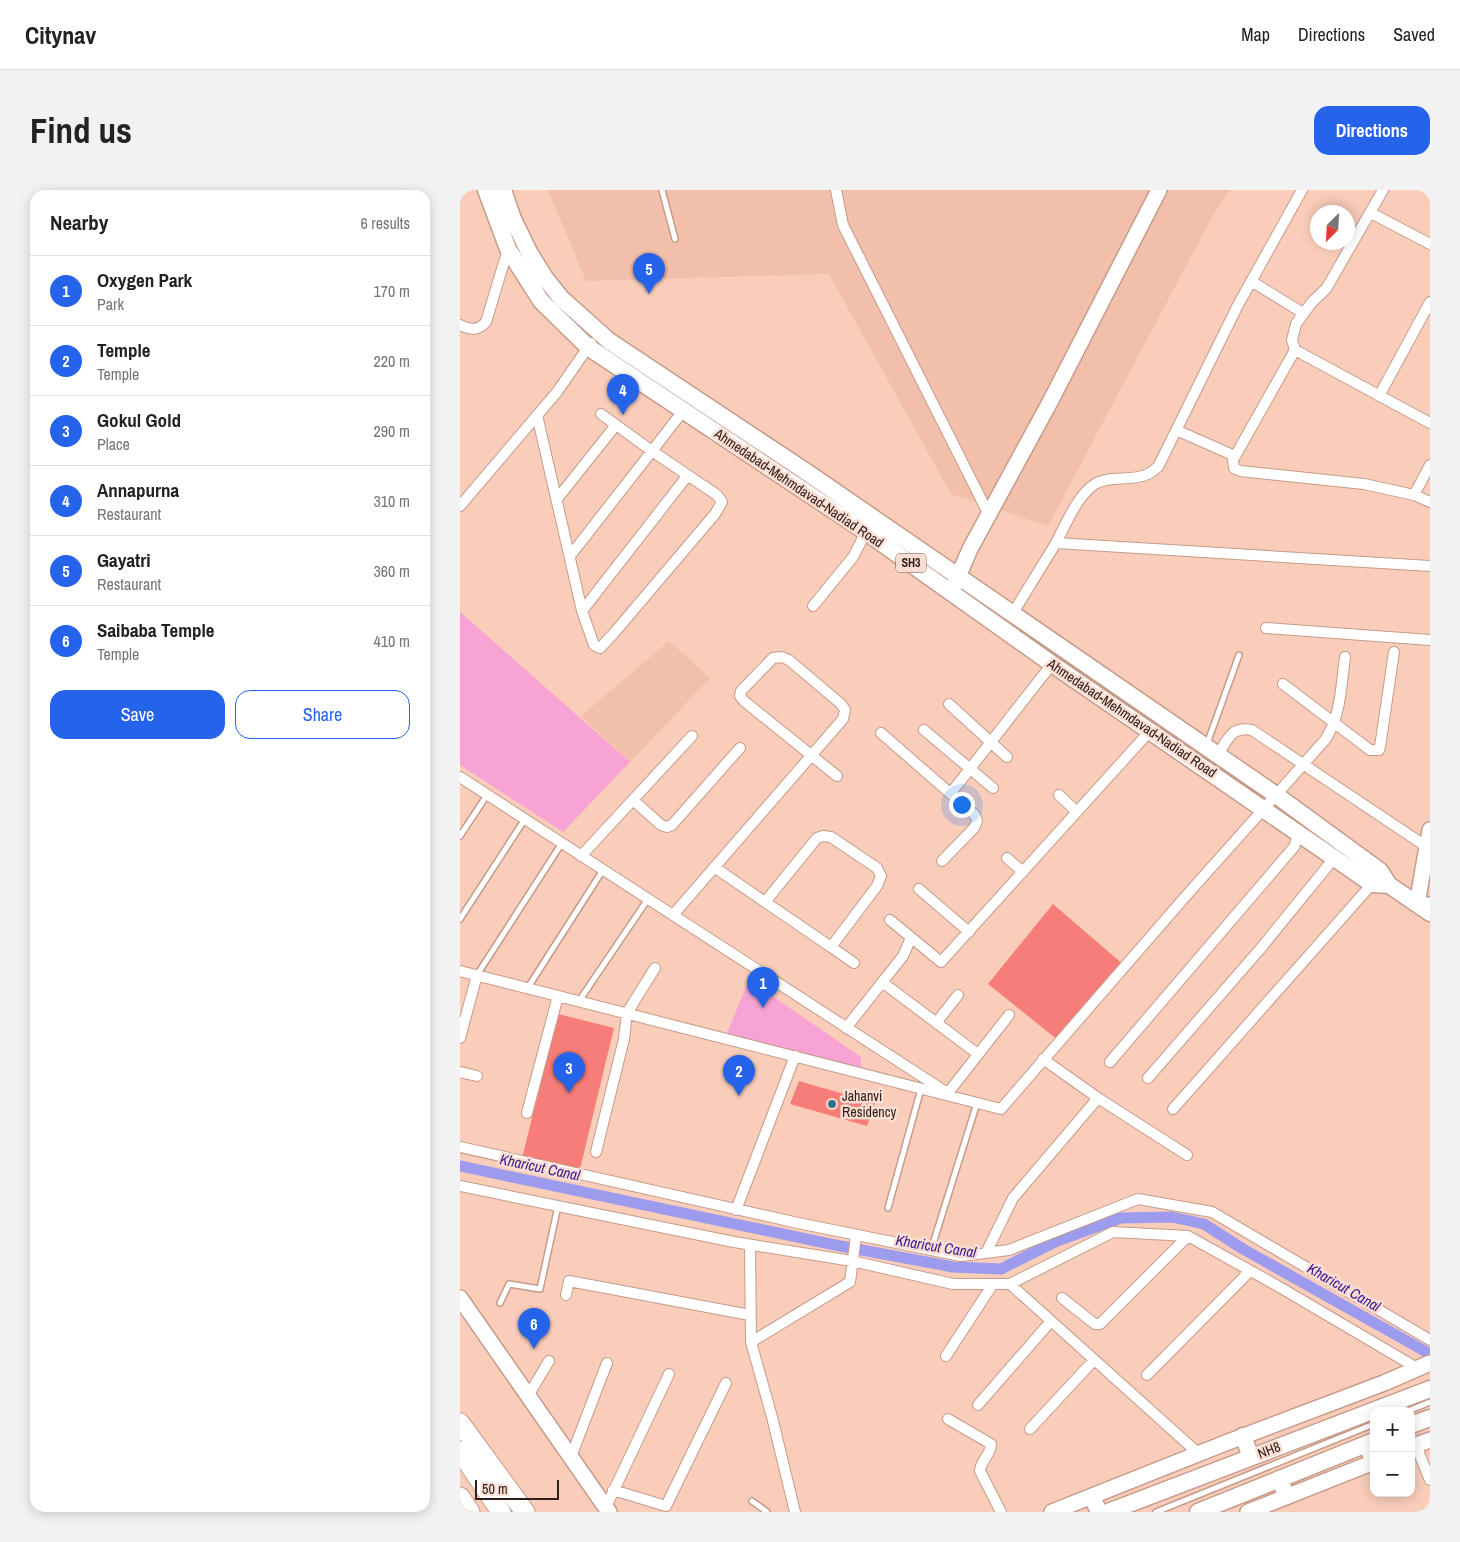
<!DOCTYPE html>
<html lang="en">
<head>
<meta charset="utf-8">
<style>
	body { margin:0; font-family:"Archivo Narrow",sans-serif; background:#f2f2f2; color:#222 }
	.controls { position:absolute; right:15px; bottom:15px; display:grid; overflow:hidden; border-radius:10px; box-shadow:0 2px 12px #0003 }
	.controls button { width:45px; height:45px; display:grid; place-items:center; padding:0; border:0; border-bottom:1px solid #e0e0e0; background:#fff; color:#222; font:25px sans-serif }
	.compass { position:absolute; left:850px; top:15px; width:45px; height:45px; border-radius:50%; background:#fff; box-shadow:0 2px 12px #0003; rotate:204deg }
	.scale { position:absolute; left:15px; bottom:12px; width:84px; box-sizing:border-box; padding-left:5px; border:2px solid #302019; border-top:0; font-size:14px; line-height:18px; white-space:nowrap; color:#302019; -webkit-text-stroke:4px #faded3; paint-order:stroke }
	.you { position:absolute; left:501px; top:614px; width:18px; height:18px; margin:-12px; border:4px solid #fff; border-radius:50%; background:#1a73e8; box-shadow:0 0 0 8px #1a73e833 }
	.badge { display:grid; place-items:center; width:32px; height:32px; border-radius:50%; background:#2563eb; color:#fff; font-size:16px; font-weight:700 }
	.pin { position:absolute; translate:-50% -41px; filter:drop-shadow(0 1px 2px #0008) }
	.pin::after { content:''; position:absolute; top:26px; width:18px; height:15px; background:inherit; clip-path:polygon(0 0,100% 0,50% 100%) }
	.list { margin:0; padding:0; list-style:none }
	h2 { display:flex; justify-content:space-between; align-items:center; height:65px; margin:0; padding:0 20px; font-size:21px }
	h2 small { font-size:16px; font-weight:400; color:#767676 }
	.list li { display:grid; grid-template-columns:32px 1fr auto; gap:15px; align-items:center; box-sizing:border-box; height:70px; padding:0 20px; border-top:1px solid #e0e0e0 }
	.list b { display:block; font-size:19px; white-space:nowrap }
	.list p { margin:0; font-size:16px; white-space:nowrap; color:#767676 }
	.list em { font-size:16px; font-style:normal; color:#767676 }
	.actions { display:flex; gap:10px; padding:15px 20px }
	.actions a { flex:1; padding:11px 0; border:1px solid #2563eb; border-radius:15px; text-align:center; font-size:18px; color:#2563eb }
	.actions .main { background:#2563eb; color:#fff }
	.map { position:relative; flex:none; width:970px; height:1322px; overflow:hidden; border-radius:15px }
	header { display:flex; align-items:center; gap:30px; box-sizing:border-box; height:70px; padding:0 25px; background:#fff; border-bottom:1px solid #e0e0e0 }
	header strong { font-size:24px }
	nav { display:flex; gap:28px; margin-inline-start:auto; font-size:18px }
	.intro { display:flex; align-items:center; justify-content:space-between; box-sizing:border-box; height:120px; padding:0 30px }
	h1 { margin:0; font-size:35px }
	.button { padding:12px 22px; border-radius:15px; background:#2563eb; color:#fff; font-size:18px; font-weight:700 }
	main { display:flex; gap:30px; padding:0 30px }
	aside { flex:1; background:#fff; border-radius:15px; box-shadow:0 2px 12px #0003 }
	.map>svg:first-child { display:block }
	.built { fill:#f2bfaa }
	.green { fill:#f7a4d5 }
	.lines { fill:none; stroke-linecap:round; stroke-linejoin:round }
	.canal { stroke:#9c9bee; stroke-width:11 }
	.building { fill:#f67d78 }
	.lane-casing { stroke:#c69b8a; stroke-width:8 }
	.street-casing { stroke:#c69b8a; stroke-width:12 }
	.secondary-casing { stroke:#c69b8a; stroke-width:18 }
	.primary-casing { stroke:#c69b8a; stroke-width:19 }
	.highway-casing { stroke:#c69b8a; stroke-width:21 }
	.lane { stroke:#fff; stroke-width:5 }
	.street { stroke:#fff; stroke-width:10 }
	.secondary { stroke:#fff; stroke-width:15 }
	.primary { stroke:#fff; stroke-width:16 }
	.highway { stroke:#fff; stroke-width:19 }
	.poi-dot { fill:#347288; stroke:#faded3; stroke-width:2 }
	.labels { text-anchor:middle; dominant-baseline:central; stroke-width:5; stroke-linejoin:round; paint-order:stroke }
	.shield { fill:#faded3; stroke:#6d5951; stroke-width:1 }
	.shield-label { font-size:12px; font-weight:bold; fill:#302019 }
	.street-label { font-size:14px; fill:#302019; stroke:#faded3 }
	.poi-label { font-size:14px; fill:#302019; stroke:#faded3; text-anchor:start }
	.water-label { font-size:15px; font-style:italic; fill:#381a93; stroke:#faded3 }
</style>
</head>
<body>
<header>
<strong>Citynav</strong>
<nav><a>Map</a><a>Directions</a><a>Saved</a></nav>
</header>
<div class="intro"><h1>Find us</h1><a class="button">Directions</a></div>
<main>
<aside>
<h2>Nearby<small>6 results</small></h2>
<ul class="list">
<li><span class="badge">1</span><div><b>Oxygen Park</b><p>Park</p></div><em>170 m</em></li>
<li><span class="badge">2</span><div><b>Temple</b><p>Temple</p></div><em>220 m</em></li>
<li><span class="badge">3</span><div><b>Gokul Gold</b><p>Place</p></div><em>290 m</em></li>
<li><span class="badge">4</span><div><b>Annapurna</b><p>Restaurant</p></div><em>310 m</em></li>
<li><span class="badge">5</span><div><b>Gayatri</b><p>Restaurant</p></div><em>360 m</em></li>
<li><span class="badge">6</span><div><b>Saibaba Temple</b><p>Temple</p></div><em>410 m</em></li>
</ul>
<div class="actions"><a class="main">Save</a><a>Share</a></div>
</aside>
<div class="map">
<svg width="970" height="1322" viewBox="0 0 970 1322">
	<rect width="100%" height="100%" fill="#f9cdba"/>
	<!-- built -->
	<path class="built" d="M88,0H770L752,27L588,336L491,304L369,84L126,91Z
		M209,451L250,488L170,572L121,526Z"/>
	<!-- green -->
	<path class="green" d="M0,422L170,572L103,642L0,575Z
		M289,790L401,867V875L397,882L265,848Z"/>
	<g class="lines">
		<!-- canal -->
		<path class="canal" d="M0,976L375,1055L493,1077L541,1079L597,1051L661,1028L712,1027L744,1034L783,1059L970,1164"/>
	</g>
	<!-- building -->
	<path class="building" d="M593,714L665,776L599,851L528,794Z
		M98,824L154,838L120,979L62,968Z
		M339,891L415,913L407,936L330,914Z"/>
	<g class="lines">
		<defs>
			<path id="lane" d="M202,0L215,49
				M747,554L779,465
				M0,646L27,605
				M0,729L65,629
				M17,785L102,653
				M67,799L143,680
				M119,811L188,709
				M428,1018L461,899
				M471,1060L517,913
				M40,1113L49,1094L80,1099L98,1016
				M948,1221L970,1212
				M292,1311L307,1322
				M696,1322L914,1234"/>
			<path id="street" d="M376,0L383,35L529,325
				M911,23L970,54
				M791,91L843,123
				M0,135C11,140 18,141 26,132L48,59
				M835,160L832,150L836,134L852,112L866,99L923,0
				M919,206L970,112
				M141,224L192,261L223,221
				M77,225L122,421L134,455L140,458L154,443L255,324L262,312L257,305L192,261L110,366
				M970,233L835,160L773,270L774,278L780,281L904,294L954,305L970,312
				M716,240L775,266
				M954,305L970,275
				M97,309L156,235
				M0,316L97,202L131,153
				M596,353C605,336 618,304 635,294C650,285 672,292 688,284C692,282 695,279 698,277L778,115L842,0
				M353,416L393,367L406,342
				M122,421L228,285
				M553,423L596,353L970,376
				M806,438L970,450
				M823,494L910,560H919L920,557L934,462
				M489,514L547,567
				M464,540L533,598
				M421,543L515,625L517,631L514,638L482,671
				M758,565C768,549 771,536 792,540L967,657
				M0,587L486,902
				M491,603L592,474
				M599,605L617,622
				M173,610L201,635L207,637L212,635L280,558
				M121,666L232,546
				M547,668L563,682
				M254,677L371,757L417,696L421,686L417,678L371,647L363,646L357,648L305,712
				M459,699L509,742
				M213,725L383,529L385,520L381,514L329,470L322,467L313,468L281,501L280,506L284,511L377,586
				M430,730L481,772L690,541
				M371,757L394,773
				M0,781L541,919L725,707L865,550C881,526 881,496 885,467
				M422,792L518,864
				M476,833L498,805
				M386,838L443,766L451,748
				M0,848L17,785
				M583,869L638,908L727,965
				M650,872L834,657L839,643
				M0,882L17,886
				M688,888L801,758L875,667
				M488,903L549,825
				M713,919L912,694
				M67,923L98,806
				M0,957L338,1033L501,1066L549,1060L678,1009L752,1022L970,1150
				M136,962L164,849L167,823L195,778
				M0,996L274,1052L392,1071L493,1094H550L739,1264
				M276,1020L335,866
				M290,1055L291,1152L312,1227L335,1322
				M526,1063L553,1008L638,908
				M550,1094L653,1042L728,1046L816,1095L957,1178
				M106,1105L109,1091L290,1125
				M602,1108L631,1131L635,1134H640L728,1046
				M291,1152L390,1092L396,1046
				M486,1166L533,1094
				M687,1185L790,1081
				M68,1206L89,1171
				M518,1215L591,1131
				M488,1229L531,1254C531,1265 520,1271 520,1281L541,1322
				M570,1239L634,1170
				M956,1256L970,1290
				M111,1267L147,1173
				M153,1300L206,1316L266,1193
				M146,1317L209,1184"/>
			<path id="secondary" d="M494,396L510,359L590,212L699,0
				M968,715L957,714L970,640
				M0,1108L149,1322
				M951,1257L970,1250
				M592,1322L768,1252L924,1193L970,1173
				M788,1322L914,1272"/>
			<path id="primary" d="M26,0L48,59L81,111L128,157L406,342L592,474L912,694L929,695
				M43,0L53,29L69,62L85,88L101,108L149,151L345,281L816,605L920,681L929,695L970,723
				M951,1235L970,1228
				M783,1246L791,1267
				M906,1254L914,1271
				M819,1289L827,1306
				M632,1307L639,1322
				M648,1322L970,1199
				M738,1322L914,1251"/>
			<path id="highway" d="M0,1233L65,1322
				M0,1261L41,1322
				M0,1307L10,1322"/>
		</defs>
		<!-- lane casing -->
		<use href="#lane" class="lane-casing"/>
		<!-- street casing -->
		<use href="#street" class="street-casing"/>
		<!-- secondary casing -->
		<use href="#secondary" class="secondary-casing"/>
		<!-- primary casing -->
		<use href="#primary" class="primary-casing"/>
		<!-- highway casing -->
		<use href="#highway" class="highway-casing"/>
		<!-- lane -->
		<use href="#lane" class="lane"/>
		<!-- street -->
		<use href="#street" class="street"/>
		<!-- secondary -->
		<use href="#secondary" class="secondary"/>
		<!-- primary -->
		<use href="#primary" class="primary"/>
		<!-- highway -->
		<use href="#highway" class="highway"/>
	</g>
	<!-- markers -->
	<circle class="poi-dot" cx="372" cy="914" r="5"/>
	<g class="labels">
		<!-- shield labels -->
		<rect class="shield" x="436" y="363.5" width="30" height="19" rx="4"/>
		<g class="shield-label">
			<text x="451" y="373">SH3</text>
		</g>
		<!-- street labels -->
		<g class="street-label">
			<text transform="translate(339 298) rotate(34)">Ahmedabad-Mehmdavad-Nadiad Road</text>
			<text transform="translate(672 528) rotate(34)">Ahmedabad-Mehmdavad-Nadiad Road</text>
			<text transform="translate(809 1260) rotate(-21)">NH8</text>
		</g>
		<!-- poi labels -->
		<g class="poi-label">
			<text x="382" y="906">Jahanvi<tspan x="382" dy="16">Residency</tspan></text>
		</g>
		<!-- water labels -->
		<g class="water-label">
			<text transform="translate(80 977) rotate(12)">Kharicut Canal</text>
			<text transform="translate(476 1056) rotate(9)">Kharicut Canal</text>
			<text transform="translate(884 1097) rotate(30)">Kharicut Canal</text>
		</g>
	</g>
</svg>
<div class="controls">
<button>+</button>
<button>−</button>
</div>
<svg class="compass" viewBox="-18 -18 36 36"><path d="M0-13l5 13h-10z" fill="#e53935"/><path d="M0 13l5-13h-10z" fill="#767676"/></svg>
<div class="scale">50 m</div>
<div class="you"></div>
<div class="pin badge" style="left:303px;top:818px">1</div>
<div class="pin badge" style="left:279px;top:906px">2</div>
<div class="pin badge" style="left:109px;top:903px">3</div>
<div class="pin badge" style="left:163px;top:225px">4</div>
<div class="pin badge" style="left:189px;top:104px">5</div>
<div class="pin badge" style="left:74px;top:1159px">6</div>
</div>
</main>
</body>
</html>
